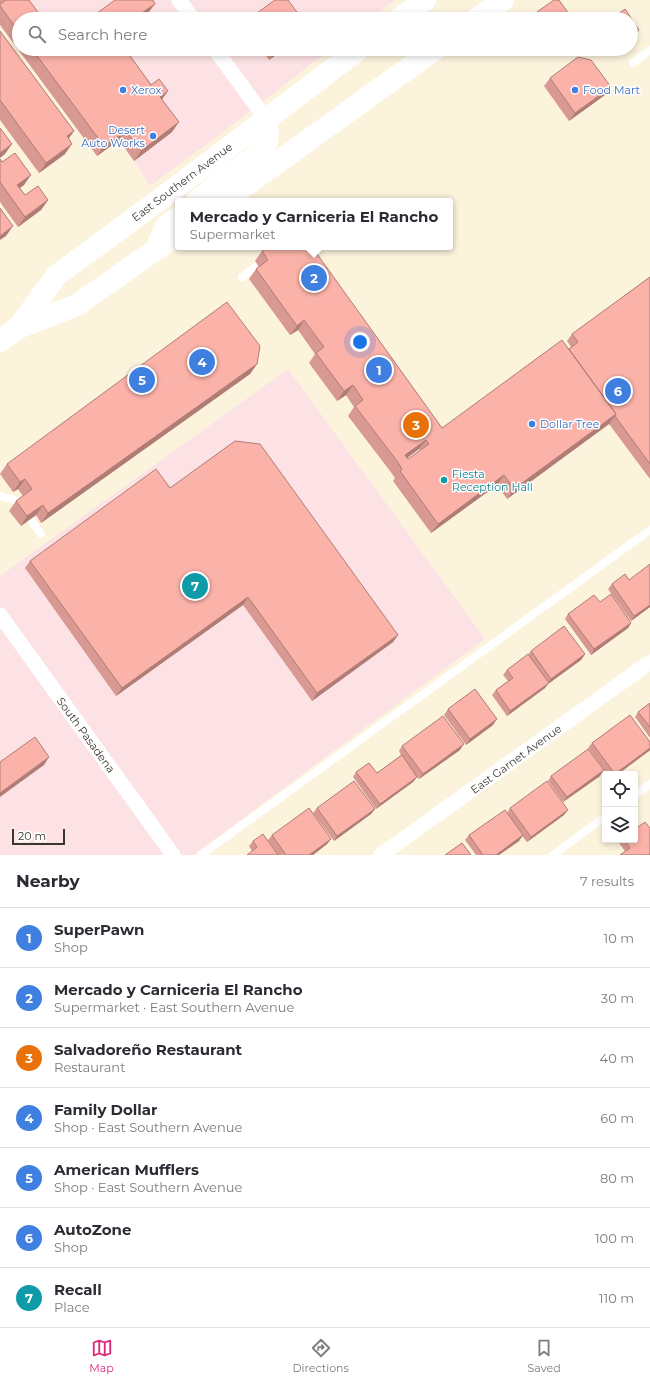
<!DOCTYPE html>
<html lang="en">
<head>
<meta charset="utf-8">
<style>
	body { margin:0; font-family:Montserrat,sans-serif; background:#f7f7f7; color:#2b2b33 }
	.controls { position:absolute; right:12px; bottom:12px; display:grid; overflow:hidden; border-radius:4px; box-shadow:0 2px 6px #0003 }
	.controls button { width:36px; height:36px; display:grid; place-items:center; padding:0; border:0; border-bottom:1px solid #e1e1e2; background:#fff; color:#2b2b33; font:20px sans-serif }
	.scale { position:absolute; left:12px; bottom:10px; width:53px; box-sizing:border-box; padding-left:4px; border:2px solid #3a372f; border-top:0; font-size:11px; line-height:14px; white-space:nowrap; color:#3a372f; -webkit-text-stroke:3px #fff; paint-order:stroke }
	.you { position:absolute; left:360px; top:342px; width:14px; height:14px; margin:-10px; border:3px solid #fff; border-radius:50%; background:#1a73e8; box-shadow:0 0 0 6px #1a73e833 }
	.badge { display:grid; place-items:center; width:26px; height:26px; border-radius:50%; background:#db2777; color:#fff; font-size:13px; font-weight:700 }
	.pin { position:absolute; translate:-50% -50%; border:2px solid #fff; box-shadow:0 1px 4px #0006 }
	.popup { position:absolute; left:175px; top:198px; width:278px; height:52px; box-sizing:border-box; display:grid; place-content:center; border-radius:4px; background:#fff; filter:drop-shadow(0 1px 3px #0005); font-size:13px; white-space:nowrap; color:#7c7c81 }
	.popup b { font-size:15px; color:#2b2b33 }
	.popup::after { content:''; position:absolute; left:50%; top:100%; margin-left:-8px; border:8px solid transparent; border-top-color:#fff }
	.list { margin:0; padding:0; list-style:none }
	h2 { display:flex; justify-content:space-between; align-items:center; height:52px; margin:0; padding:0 16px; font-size:17px }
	h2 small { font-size:13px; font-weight:400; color:#7c7c81 }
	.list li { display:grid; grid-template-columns:26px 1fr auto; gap:12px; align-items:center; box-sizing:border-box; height:60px; padding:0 16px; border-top:1px solid #e1e1e2 }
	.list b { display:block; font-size:15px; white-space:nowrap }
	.list p { margin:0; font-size:13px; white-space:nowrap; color:#7c7c81 }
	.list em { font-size:13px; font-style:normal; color:#7c7c81 }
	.icon { flex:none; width:22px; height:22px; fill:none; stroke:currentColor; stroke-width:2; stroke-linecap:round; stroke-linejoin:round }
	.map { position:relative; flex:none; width:650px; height:855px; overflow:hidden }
	.search { position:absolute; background:#fff; box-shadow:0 2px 6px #0003; left:12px; right:12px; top:12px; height:44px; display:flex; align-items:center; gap:10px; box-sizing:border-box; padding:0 14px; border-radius:22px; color:#7c7c81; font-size:15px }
	.sheet { height:472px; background:#fff }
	nav { display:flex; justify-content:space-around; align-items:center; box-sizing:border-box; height:56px; border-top:1px solid #e1e1e2; background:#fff; font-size:11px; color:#7c7c81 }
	nav a { display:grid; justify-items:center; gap:2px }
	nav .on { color:#db2777 }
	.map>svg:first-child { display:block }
	.industrial { fill:#fde2e5 }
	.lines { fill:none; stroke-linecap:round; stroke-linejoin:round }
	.service { stroke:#fff; stroke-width:8 }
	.minor { stroke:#fff; stroke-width:15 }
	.secondary { stroke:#fff; stroke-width:22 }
	.wall { fill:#d79991; fill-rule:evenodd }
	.shaded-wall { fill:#af7d76 }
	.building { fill:#fab2a9; stroke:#af7d76; fill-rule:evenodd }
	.shop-dot { fill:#3f7fe0; stroke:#fff; stroke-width:1.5 }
	.culture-dot { fill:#0f9aa8; stroke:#fff; stroke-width:1.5 }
	.labels { text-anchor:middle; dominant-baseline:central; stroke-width:3; stroke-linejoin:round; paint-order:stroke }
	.shop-label { font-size:11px; fill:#366cbe; stroke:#fff; text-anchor:start }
	.street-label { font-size:11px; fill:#3a372f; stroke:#fff }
	.culture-label { font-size:11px; fill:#0d838f; stroke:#fff; text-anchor:start }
</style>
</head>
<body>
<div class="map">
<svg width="650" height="855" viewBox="0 0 650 855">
	<rect width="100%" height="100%" fill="#fcf3dd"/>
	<!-- industrial -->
	<path class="industrial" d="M15,0H395L370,19H29Z
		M51,49H331L218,136L150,186L134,161Z
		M288,369L485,639L193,855H0V576Z"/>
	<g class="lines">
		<!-- service -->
		<path class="service" d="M633,63L650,50
			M242,277L258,265
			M0,496L15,500L19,504
			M30,519L41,534
			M635,795L650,784
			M201,855L650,530
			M553,855L605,817"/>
		<!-- minor -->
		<path class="minor" d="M179,0L193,19
			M215,49L266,119
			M0,615L173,855
			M381,855L650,662"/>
		<!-- secondary -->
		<path class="secondary" d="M399,19L425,0
			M477,19L503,0
			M197,201L224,179L256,156L267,142L268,133L266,119
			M224,201L435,49
			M159,242L166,227L178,217
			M18,328L57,275L162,198L359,49
			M0,341L18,328L77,305L178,234"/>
	</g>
	<!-- wall -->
	<path class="wall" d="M0,0H29L19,19V49H125L162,99L172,132L134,161L119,140L97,156L0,25Z
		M537,12L565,19H534L533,18Z
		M0,31L74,131L68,139L65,154L39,173L0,120Z
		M261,49H284L269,60Z
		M600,49H616L606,56Z
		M550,78L605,95L569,121L544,86Z
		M0,159L24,185L20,188L25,195L48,200L41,210L18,227L0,202Z
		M262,251L442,428L571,347L567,341L572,334L650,277V479L609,424L507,499L497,485L431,533L393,481L395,478L390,471L348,416L354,407L346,395L337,401L309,363L315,354L298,330L290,335L249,279L256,269L259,267L255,261ZM419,449L420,450L408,459L407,458Z
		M257,364L250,374L41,523L36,515L21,526L9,511L16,501L23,496L18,489L13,492L0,474L7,464Z
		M170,488L398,635L393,642L312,701L243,605L116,696L25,568L30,561Z
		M612,584L650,607L631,621L608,589Z
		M600,602L631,623L628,628L591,655L565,619L568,614Z
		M531,651L585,654L581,660L548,684L545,688L507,716L492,695L496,690L508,681L503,675L507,670L528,655Z
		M650,703V738L635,717L638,712Z
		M448,709L493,725L466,745L444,715Z
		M650,742V750L649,751L618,774H607L588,748L592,743Z
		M402,746L460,750L419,779L417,777L413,782L376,809L353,777L356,772L377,773L401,755L399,751Z
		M551,776H600L563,802L548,781Z
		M317,808L375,809L371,814L334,841L313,813Z
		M510,808L564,815L527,842L522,836L519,841L499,855H476L465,840L469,835L507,813Z
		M272,835L331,839L327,844L313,855H278L268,840Z
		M622,840H635L650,855L625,851L619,843Z
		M253,841L278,855L252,851L249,846Z"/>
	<!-- shaded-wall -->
	<path class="shaded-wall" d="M155,4L148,13L140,19V14Z
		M569,14L565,19H562Z
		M639,30L636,35L631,38V36Z
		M279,49H284L269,60L275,52Z
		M612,49H616L606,56L609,51Z
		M611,87L605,95L569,121L575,113Z
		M168,91L161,101L160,97Z
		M179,122L172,132L134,161L141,151Z
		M74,131L67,141V136Z
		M126,131L119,140L97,156L104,146Z
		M12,144L5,154L0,158V153Z
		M72,144L65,154L39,173L46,163Z
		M31,175L24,185L10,195L17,185Z
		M48,200L41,210L18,227L25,217Z
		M13,226L6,236L0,240V236Z
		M304,320L298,330L290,335L297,326Z
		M257,364L250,374L41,523L48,513Z
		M353,385L346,395L337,401L344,391Z
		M616,414L609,424L507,499L514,489Z
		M426,440L419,449L398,465L405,455Z
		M504,475L497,485L431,533L438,524Z
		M25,479L18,489L13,492L20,482Z
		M43,505L36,515L21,526L27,516Z
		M248,597L243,605L116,696L122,688Z
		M650,605V607L631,621L634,616Z
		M631,623L628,628L591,655L594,649Z
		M398,635L393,642L312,701L317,693Z
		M585,654L581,660L548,684L545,688L507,716L510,711L548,683L551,679Z
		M497,719L493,725L466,745L470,739Z
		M464,744L460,750L419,779L423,774Z
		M650,748V750L649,751L618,774H615Z
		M49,757L44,765L0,797V793Z
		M604,770L600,776L563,802L567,797Z
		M417,777L413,782L376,809L380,804Z
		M375,809L371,814L334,841L337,836Z
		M568,810L564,815L527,842L531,837Z
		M523,835L519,841L499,855H496Z
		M331,839L327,844L313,855H309Z"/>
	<!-- building -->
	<path class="building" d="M6,0H29L43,19H19V32L0,6V4Z
		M115,0H153L155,4L140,14L143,19H89Z
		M275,0H288L302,19H251L250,18Z
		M554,0H559L569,14L562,19H541L537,12Z
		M625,9L639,30L631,36V19H611Z
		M0,31L74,131L67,136L72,144L46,163L0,100Z
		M32,49H125L151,85L159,79L168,91L160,97L179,122L141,151L126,131L104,146Z
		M272,49H279L275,52Z
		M578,57L591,60L611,87L575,113L550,78Z
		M0,128L12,144L0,153Z
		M15,153L31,175L17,185L25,195L38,186L48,200L25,217L0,182V159L2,162Z
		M0,208L13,226L0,236Z
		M267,247H312L442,428L562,340L616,414L514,489L504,475L438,524L400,471L402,469L397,461L355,406L363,400L353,385L344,391L316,353L324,347L304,320L297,326L256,269L268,260L262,251ZM426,440L429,444L408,459L405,455Z
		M650,277V464L615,416L616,414L569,349L578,342L572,334Z
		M227,302L260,346L257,364L48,513L43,505L27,516L16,501L32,489L25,479L20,482L7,464Z
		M235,441L260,444L398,635L317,693L248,597L122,688L30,561L156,469L170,488Z
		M650,564V605L634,616L612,584L625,574L629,580Z
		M611,594L631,623L594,649L568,614L594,595L600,602Z
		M564,626L585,654L551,679L531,651Z
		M528,654L549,683L510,711L496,690L513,678L507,670Z
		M475,689L497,719L470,739L448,709Z
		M650,703V727L638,712Z
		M630,715L650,742V748L615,774L592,743Z
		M443,716L464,744L423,774L402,746Z
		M35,737L49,757L0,793V762Z
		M588,749L604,770L567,797L551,776Z
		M402,755L417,777L380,804L356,772L369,763L377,773Z
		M354,781L375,809L337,836L317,808Z
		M547,781L568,810L531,837L510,808Z
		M309,808L331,839L309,855H286L272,835Z
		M505,810L523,835L496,855H483L469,835Z
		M645,822L650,828V855H620L630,848L624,840H635V829Z
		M263,834L278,855H247L257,847L253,841Z
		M462,843L471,855H445Z"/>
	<!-- markers -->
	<g class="shop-dot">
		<circle cx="123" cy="90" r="4"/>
		<circle cx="575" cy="90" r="4"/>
		<circle cx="153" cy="136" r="4"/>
		<circle cx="532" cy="424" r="4"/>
	</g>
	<circle class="culture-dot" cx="444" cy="480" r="4"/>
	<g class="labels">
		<!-- shop labels -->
		<g class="shop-label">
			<text x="131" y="90">Xerox</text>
			<text x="583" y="90">Food Mart</text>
			<text x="145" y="130" text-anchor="end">Desert<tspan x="145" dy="13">Auto Works</tspan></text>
			<text x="540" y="424">Dollar Tree</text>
		</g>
		<!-- street labels -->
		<g class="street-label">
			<text transform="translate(182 182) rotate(-37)">East Southern Avenue</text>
			<text transform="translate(86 735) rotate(54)">South Pasadena</text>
			<text transform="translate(516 759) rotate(-36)">East Garnet Avenue</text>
		</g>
		<!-- culture labels -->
		<g class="culture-label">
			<text x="452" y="474">Fiesta<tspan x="452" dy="13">Reception Hall</tspan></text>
		</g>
	</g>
</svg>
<div class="controls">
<button><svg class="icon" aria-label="locate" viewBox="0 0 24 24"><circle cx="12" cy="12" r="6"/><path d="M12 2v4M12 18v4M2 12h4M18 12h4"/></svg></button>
<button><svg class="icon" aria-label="layers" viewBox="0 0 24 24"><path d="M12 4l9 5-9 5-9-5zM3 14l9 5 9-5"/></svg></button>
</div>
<div class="scale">20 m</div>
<div class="you"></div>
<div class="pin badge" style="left:379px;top:370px;background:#3f7fe0">1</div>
<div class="pin badge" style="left:314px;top:278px;background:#3f7fe0">2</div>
<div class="popup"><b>Mercado y Carniceria El Rancho</b>Supermarket</div>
<div class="pin badge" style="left:416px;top:425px;background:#e8710a">3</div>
<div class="pin badge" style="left:202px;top:362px;background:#3f7fe0">4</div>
<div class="pin badge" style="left:142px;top:380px;background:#3f7fe0">5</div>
<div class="pin badge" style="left:618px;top:391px;background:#3f7fe0">6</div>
<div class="pin badge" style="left:195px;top:586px;background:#0f9aa8">7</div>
<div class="search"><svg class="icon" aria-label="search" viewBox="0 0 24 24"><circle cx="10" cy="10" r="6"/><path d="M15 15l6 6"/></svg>Search here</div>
</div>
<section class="sheet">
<h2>Nearby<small>7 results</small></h2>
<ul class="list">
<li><span class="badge" style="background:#3f7fe0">1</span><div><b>SuperPawn</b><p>Shop</p></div><em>10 m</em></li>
<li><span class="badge" style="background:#3f7fe0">2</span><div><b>Mercado y Carniceria El Rancho</b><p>Supermarket · East Southern Avenue</p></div><em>30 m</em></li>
<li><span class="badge" style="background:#e8710a">3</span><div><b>Salvadoreño Restaurant</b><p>Restaurant</p></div><em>40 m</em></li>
<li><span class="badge" style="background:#3f7fe0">4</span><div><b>Family Dollar</b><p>Shop · East Southern Avenue</p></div><em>60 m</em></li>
<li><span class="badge" style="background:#3f7fe0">5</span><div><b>American Mufflers</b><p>Shop · East Southern Avenue</p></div><em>80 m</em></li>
<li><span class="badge" style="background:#3f7fe0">6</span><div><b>AutoZone</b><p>Shop</p></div><em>100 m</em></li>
<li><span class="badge" style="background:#0f9aa8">7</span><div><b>Recall</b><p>Place</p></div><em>110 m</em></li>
</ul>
</section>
<nav>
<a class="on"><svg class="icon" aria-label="map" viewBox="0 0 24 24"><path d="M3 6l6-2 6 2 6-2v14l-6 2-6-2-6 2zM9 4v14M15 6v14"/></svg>Map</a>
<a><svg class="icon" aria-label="directions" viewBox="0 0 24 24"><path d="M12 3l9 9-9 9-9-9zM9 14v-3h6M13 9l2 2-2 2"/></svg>Directions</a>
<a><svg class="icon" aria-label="saved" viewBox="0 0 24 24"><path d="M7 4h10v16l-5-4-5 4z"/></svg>Saved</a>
</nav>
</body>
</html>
